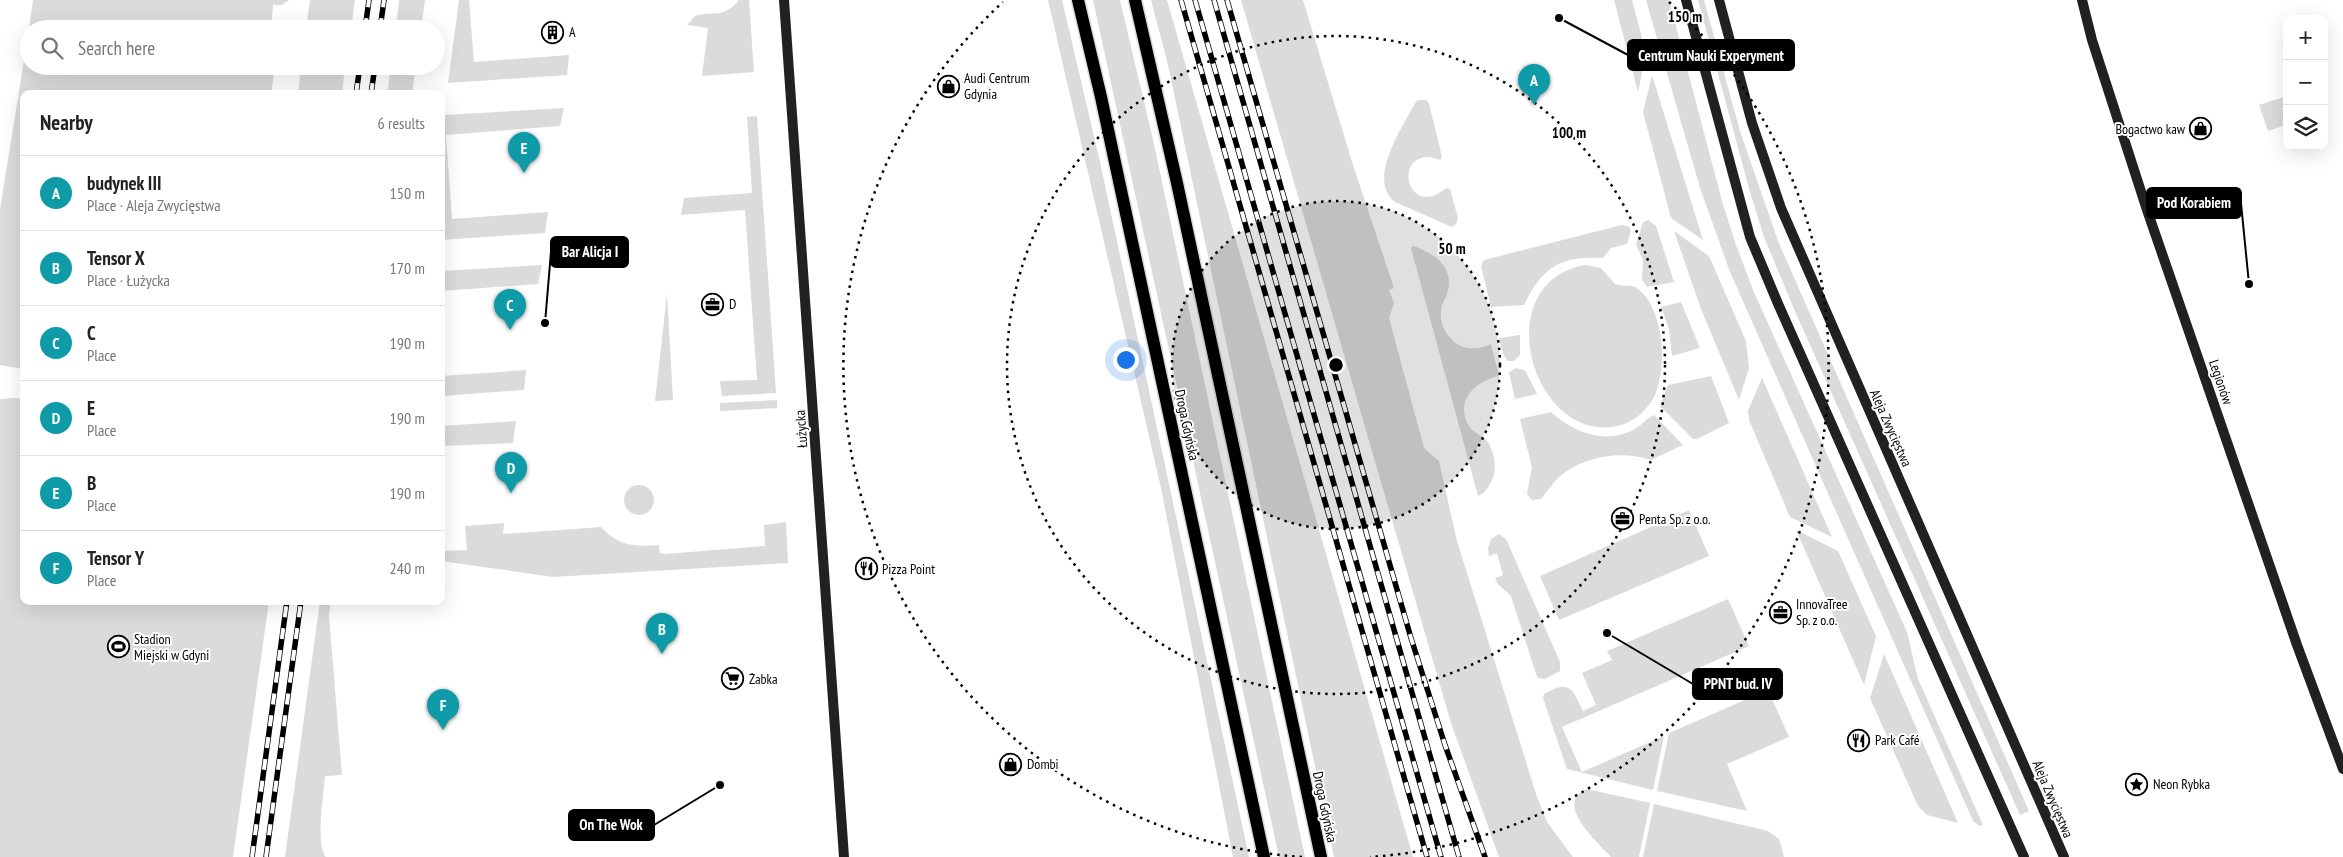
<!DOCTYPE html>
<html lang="en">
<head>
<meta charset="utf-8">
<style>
	body { margin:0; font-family:"PT Sans Narrow",sans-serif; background:#f2f2f2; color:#222 }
	.controls { position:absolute; right:15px; top:15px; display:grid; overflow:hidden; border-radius:10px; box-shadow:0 5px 20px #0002 }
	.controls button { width:45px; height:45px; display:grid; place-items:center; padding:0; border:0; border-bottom:1px solid #e0e0e0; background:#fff; color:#222; font:25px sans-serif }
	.you { position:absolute; left:1125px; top:359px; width:18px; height:18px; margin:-12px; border:4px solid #fff; border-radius:50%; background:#1a73e8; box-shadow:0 0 0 8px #1a73e833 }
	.badge { display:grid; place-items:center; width:32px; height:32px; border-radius:50%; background:#000; color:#fff; font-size:16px; font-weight:700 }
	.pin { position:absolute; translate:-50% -41px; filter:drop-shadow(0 1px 2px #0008) }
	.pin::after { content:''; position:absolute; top:26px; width:18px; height:15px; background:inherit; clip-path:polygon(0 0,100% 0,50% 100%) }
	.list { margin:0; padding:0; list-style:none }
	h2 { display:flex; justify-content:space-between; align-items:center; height:65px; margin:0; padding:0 20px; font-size:21px }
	h2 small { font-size:16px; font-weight:400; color:#767676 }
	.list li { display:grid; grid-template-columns:32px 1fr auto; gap:15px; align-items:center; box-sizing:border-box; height:75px; padding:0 20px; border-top:1px solid #e0e0e0 }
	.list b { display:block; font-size:19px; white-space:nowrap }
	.list p { margin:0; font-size:16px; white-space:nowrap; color:#767676 }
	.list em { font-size:16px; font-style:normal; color:#767676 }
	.icon { flex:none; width:28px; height:28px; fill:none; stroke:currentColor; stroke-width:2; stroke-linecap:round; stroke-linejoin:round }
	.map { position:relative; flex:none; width:2343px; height:857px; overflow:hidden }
	.search { position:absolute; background:#fff; box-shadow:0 5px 20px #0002; left:20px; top:20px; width:425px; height:55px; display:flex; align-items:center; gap:12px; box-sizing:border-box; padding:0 18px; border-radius:28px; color:#767676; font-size:19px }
	.panel { position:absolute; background:#fff; box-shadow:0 5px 20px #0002; left:20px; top:90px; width:425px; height:515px; border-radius:10px }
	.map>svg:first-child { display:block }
	.green { fill:#dbdbdb }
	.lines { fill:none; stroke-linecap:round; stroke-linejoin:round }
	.primary-casing { stroke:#dbdbdb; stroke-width:15 }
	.secondary { stroke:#212121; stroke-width:10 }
	.primary { stroke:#000; stroke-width:12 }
	.rail-casing { stroke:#000; stroke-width:5.5 }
	.rail { stroke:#fff; stroke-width:4; stroke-dasharray:11; stroke-linecap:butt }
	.ring { fill:none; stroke:#000; stroke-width:2.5; stroke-dasharray:2.5 5 }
	.labels { text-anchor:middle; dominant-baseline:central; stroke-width:4; stroke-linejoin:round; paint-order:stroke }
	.poi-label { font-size:14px; fill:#000; stroke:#fff; text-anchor:start }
	.street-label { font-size:14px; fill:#000; stroke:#fff }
	.centre { fill:#000; stroke:#fff; stroke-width:2.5 }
	.ring-label { font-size:15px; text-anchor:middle; font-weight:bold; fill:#000; stroke:#fff; stroke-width:4; stroke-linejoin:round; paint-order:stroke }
	.leader { fill:none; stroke:#000; stroke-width:2 }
	.callout-dot { fill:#000; stroke:#fff; stroke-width:2 }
	.callout { fill:#000; stroke:#000; stroke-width:2 }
	.callout-label { font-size:15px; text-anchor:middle; font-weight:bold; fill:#fff }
</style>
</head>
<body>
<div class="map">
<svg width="2343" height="857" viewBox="0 0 2343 857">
	<rect width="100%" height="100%" fill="#fff"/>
	<!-- green -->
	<path class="green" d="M33,0H289L282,5H273L271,29H29Z
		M310,0H355L351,29H306Z
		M399,0H425L421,29H396Z
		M459,0H469L474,62L569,55L567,75L448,83Z
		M739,0H749L754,72L702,76L708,28L687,25L695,16C714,10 722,20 739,0Z
		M1048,0H1062L1100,162L1249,857H1233L1161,488Z
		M1093,0H1120L1154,144L1305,857H1279Z
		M1151,0H1167L1413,857H1334L1168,65Z
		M1241,0H1303L1353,165L1394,288L1389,290L1394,303L1389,318L1424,448L1439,461L1457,541L1537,797L1547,822L1573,857H1499L1451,723Z
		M1614,0H1632L1646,53L1638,92Z
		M1646,0H1669L1722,201L1735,242L1753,290L1907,632L1918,679L1983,825L1979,826L1973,821L1730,272L1700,188Z
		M1698,0H1704L1740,131L1778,241L2029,811L2020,815L1794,309L1764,237L1750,192Z
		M29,29V66H275L271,94H24V369L0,365V209Z
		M301,66H345L342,94H298Z
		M391,66H416L412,94H387Z
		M1652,75L1703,240L1671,218L1643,112Z
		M2287,96V136L2283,126L2268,131L2259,105Z
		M1418,100H1426L1429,103L1442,157L1440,160C1436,159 1432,157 1428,157C1398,157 1405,204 1433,196C1438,195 1442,190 1447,188L1450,189L1458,218L1456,224L1452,227L1395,202C1366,179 1403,127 1415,103Z
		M564,108L560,126L446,135L452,219L548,212L545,233L441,240V132L444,115Z
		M757,116L776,393L722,396L720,381L757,380L745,210L681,215L684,198L752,193L747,117Z
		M1648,220L1656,226L1674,282L1647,287L1642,280L1643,260L1636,245L1643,222Z
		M1622,225L1628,226L1631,230L1627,244L1611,248L1603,258C1561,256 1543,266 1524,305L1491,307L1481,266L1484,260Z
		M1674,231L1709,256L1746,341L1749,368L1739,400L1701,309Z
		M1413,246C1432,252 1454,266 1448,290C1447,298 1441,303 1441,311C1439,331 1456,351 1476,348C1481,348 1486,346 1491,344L1499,376C1476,381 1454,400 1469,426C1474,433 1481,435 1487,441C1495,453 1498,470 1491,482C1488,488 1485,493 1478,496L1411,248Z
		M542,265L538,284L441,291V271Z
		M1585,265L1601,268L1615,284C1623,287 1630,284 1637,288C1665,309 1667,366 1655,395C1648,410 1634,422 1618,426C1532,444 1486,283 1585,265Z
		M667,294L673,400L655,401Z
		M1681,302L1700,348L1672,356L1669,329L1661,307Z
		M1520,335V355L1514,361H1508L1504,356L1499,338Z
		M1515,368L1525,370L1537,394L1515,399L1509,373Z
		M526,370L524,390L441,396V376Z
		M1711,376L1729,423L1697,439H1693L1660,406L1668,385Z
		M1762,378L1832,537L1790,517L1749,420L1748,411Z
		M14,398L24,399V601H269L233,857H0V399Z
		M777,400V408L720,411V403Z
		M1551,412C1574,433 1606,445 1635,429C1642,425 1647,418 1654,415L1683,445L1651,460C1621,450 1583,456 1558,478C1552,484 1547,492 1541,499L1532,500L1527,494L1532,467L1520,419Z
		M516,421L513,443L441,446V426Z
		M624 500a15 15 0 1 1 30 0a15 15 0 1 1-30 0Z
		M1689,510L1709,556L1559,620L1540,576Z
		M786,522L788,563L553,577L441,561V551L467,550L465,526L504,523L503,534L601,527C618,546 635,547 659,545L660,553L665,554L765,546L764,525Z
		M1796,530L1838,551L1876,636L1864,685Z
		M1499,534L1506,539L1560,662V671L1545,679L1538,678L1536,674L1511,596L1497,583L1495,578L1503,575L1497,553L1489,556L1488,548L1491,539Z
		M1728,599L1749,646L1562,727L1582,772L1664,736L1653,790L1567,769L1543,698L1544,694C1570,679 1572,688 1583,711L1596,705L1582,673L1612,660L1607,651Z
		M320,601H331L329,615L342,775L325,776C324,793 315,845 326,857H285Z
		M1884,654L1958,823L1927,815L1918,806L1870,698Z
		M1768,690L1789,737L1727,764L1747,811L1657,791L1669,733Z
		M1587,789L1650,803L1639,857H1611C1599,844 1552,803 1587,789Z
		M1654,804L1768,831L1779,839L1784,857H1643Z"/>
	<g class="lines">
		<defs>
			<path id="primary" d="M1078,0L1101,97L1264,857
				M1135,0L1177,183L1321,857"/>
		</defs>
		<!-- primary casing -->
		<use href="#primary" class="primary-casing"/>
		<!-- secondary -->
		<path class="secondary" d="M784,0L844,857
			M1686,0L1750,237L1779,306L2024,857
			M1719,0L1752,123L1781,208L2064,857
			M2082,0L2092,40L2147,210L2297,645L2343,769"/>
		<!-- primary -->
		<use href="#primary" class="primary"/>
		<defs>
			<path id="rail" d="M1181,0L1427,857
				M1195,0L1441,857
				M1214,0L1459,857
				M1227,0L1411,638L1445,745L1485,857
				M365,29L369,0
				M380,29L384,0
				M356,94L360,66
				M371,94L375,66
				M252,857L287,601
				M266,857L301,601"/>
		</defs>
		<!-- rail casing -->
		<use href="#rail" class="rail-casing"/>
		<!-- rail -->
		<use href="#rail" class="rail"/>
	</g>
	<!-- distance rings -->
	<circle cx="1336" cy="365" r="164" fill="#000" fill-opacity=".12"/>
	<g class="ring">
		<circle cx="1336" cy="365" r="164"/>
		<circle cx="1336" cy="365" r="329"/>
		<path d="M1302 857A493 493 0 0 1 1003 2M1669 2A493 493 0 0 1 1370 857"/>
	</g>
	<!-- icons -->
	<defs>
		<symbol id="building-ring" viewBox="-11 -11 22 22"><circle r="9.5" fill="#fff" stroke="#000" stroke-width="1.5"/><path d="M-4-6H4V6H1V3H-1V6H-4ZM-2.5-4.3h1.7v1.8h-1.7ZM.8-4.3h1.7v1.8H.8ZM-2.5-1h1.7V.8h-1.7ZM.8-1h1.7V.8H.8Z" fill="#000"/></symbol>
		<symbol id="shop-ring" viewBox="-11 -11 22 22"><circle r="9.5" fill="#fff" stroke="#000" stroke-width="1.5"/><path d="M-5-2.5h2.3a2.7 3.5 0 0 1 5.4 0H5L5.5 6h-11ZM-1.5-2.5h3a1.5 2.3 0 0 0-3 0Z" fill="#000"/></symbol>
		<symbol id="office-ring" viewBox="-11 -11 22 22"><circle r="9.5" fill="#fff" stroke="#000" stroke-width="1.5"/><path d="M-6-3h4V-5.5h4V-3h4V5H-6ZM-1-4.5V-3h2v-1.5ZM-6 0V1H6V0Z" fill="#000"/></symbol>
		<symbol id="restaurant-ring" viewBox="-11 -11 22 22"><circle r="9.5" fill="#fff" stroke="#000" stroke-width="1.5"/><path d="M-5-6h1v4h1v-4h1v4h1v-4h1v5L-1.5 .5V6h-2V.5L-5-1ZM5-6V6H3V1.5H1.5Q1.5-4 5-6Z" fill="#000"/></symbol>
		<symbol id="stadium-ring" viewBox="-11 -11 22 22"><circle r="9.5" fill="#fff" stroke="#000" stroke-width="1.5"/><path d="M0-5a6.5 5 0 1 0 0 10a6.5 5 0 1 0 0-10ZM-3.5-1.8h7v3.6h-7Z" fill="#000"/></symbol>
		<symbol id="supermarket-ring" viewBox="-11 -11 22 22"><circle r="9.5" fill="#fff" stroke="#000" stroke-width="1.5"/><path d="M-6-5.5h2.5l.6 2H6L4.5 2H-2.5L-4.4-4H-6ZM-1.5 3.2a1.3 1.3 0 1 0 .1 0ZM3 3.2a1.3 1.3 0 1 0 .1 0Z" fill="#000"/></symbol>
		<symbol id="sight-ring" viewBox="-11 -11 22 22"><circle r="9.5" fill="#fff" stroke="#000" stroke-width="1.5"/><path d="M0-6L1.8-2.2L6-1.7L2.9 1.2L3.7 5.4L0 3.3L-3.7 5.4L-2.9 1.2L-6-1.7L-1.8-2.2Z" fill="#000"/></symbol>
	</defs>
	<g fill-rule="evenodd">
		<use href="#building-ring" x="540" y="20" width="25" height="25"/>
		<use href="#shop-ring" x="936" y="74" width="25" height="25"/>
		<use href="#shop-ring" x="2188" y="116" width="25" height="25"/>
		<use href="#office-ring" x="700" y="292" width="25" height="25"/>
		<use href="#office-ring" x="1610" y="506" width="25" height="25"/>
		<use href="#restaurant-ring" x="854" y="556" width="25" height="25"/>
		<use href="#office-ring" x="1768" y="600" width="25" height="25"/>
		<use href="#stadium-ring" x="106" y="634" width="25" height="25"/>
		<use href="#supermarket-ring" x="720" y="666" width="25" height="25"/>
		<use href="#restaurant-ring" x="1846" y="728" width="25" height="25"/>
		<use href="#shop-ring" x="998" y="752" width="25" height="25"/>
		<use href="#sight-ring" x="2124" y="772" width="25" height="25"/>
	</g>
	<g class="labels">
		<!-- poi labels -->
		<g class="poi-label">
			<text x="569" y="32">A</text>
			<text x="964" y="78">Audi Centrum<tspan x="964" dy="16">Gdynia</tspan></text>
			<text x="2185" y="129" text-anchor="end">Bogactwo kaw</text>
			<text x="729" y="304">D</text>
			<text x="1639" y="519">Penta Sp. z o.o.</text>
			<text x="882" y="569">Pizza Point</text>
			<text x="1796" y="604">InnovaTree<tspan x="1796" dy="16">Sp. z o.o.</tspan></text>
			<text x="134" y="639">Stadion<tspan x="134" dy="16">Miejski w Gdyni</tspan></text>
			<text x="749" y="679">Żabka</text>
			<text x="1875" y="740">Park Café</text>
			<text x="1027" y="764">Dombi</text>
			<text x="2153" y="784">Neon Rybka</text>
		</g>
		<!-- street labels -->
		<g class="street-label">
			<text transform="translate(2221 382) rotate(71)">Legionów</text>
			<text transform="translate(1187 425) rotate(78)">Droga Gdyńska</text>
			<text transform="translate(1891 428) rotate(66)">Aleja Zwycięstwa</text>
			<text transform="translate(801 429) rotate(-94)">Łużycka</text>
			<text transform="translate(2053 799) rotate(67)">Aleja Zwycięstwa</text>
			<text transform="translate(1325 807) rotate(78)">Droga Gdyńska</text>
		</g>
	</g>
	<circle cx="1336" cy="365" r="8" class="centre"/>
	<g class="ring-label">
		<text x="1685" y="22">150 m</text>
		<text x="1569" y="138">100 m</text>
		<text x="1452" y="254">50 m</text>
	</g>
	<!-- callouts -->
	<path class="leader" d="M1559 18L1628 55M2249 284L2241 203M545 323L551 252M1607 633L1693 684M720 785L654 825"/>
	<g class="callout-dot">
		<circle cx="1559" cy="18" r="5"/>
		<circle cx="2249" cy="284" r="5"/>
		<circle cx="545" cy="323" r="5"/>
		<circle cx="1607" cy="633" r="5"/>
		<circle cx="720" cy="785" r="5"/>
	</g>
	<g class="callout">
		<rect x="1628" y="40" width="166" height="30" rx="5"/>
		<rect x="2147" y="188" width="94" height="30" rx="5"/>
		<rect x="551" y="237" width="77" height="30" rx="5"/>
		<rect x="1693" y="669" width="89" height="30" rx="5"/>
		<rect x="569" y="810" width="85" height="30" rx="5"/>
	</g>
	<g class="callout-label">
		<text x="1711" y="61">Centrum Nauki Experyment</text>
		<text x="2194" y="208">Pod Korabiem</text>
		<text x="590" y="257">Bar Alicja I</text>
		<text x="1738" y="689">PPNT bud. IV</text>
		<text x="611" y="830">On The Wok</text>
	</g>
</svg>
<div class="controls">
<button>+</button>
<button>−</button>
<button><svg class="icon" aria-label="layers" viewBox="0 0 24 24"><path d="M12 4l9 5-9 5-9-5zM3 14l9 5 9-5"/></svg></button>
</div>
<div class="you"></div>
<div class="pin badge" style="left:1534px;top:105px;background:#0f9aa8">A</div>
<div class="pin badge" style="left:662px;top:654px;background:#0f9aa8">B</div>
<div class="pin badge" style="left:510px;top:330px;background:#0f9aa8">C</div>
<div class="pin badge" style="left:511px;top:493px;background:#0f9aa8">D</div>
<div class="pin badge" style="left:524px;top:173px;background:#0f9aa8">E</div>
<div class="pin badge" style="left:443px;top:730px;background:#0f9aa8">F</div>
<div class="search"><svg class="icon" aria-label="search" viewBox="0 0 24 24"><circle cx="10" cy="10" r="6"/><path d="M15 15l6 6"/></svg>Search here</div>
<section class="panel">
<h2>Nearby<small>6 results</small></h2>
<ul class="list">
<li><span class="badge" style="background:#0f9aa8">A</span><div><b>budynek III</b><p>Place · Aleja Zwycięstwa</p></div><em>150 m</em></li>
<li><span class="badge" style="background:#0f9aa8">B</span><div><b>Tensor X</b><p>Place · Łużycka</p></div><em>170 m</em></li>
<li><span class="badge" style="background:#0f9aa8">C</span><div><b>C</b><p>Place</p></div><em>190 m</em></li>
<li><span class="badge" style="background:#0f9aa8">D</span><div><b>E</b><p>Place</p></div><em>190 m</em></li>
<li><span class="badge" style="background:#0f9aa8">E</span><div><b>B</b><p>Place</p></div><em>190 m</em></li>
<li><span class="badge" style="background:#0f9aa8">F</span><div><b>Tensor Y</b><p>Place</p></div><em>240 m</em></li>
</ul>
</section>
</div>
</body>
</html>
